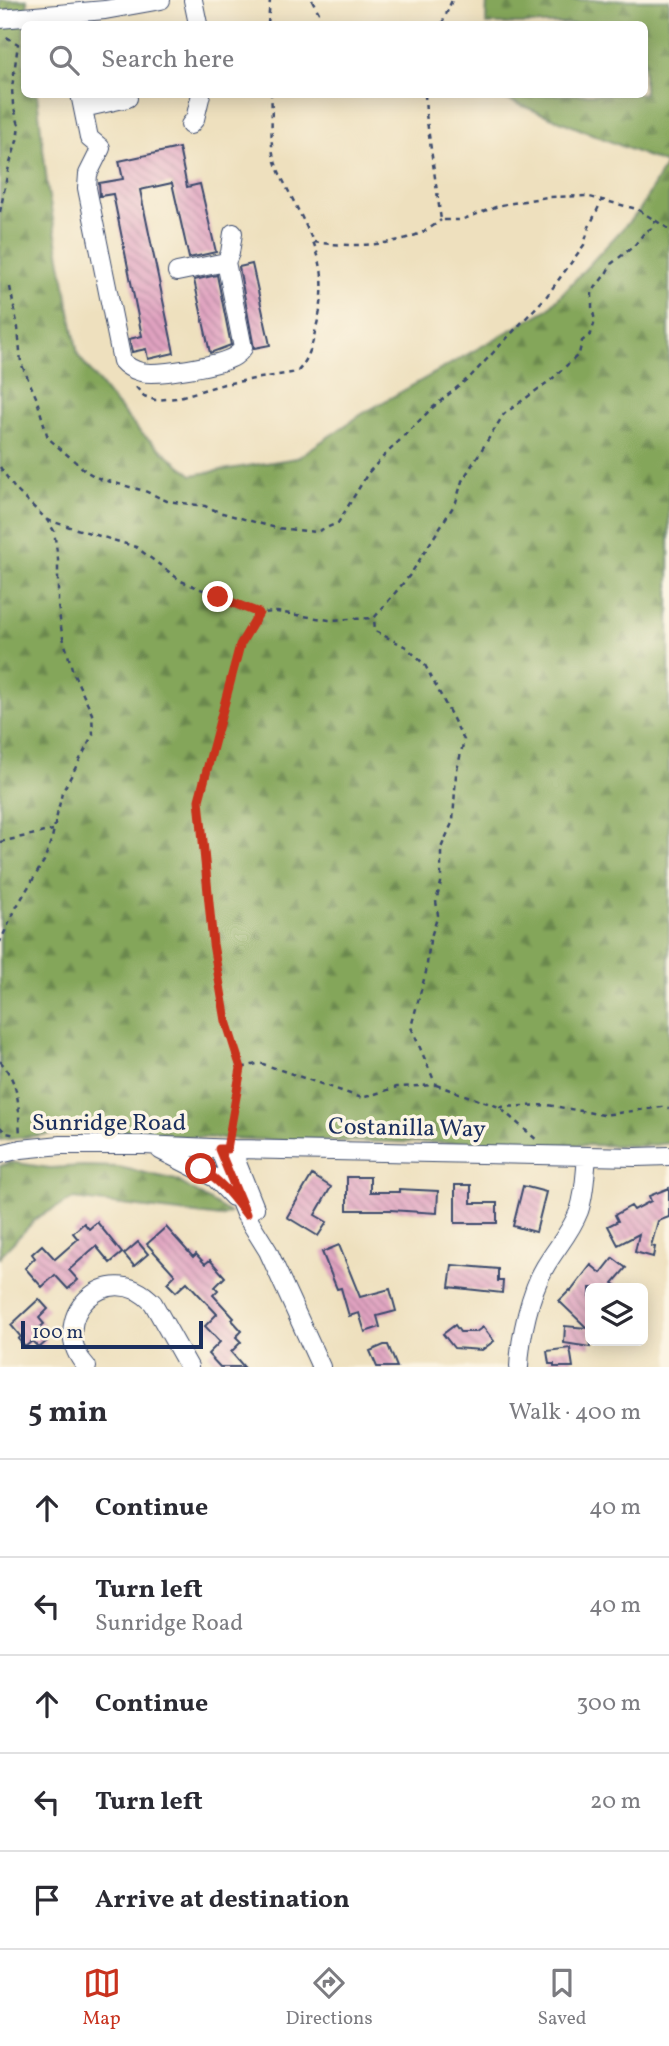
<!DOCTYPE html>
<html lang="en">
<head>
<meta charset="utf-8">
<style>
	body { margin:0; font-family:Vollkorn,serif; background:#f7f7f7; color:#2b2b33 }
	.controls { position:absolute; right:21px; bottom:21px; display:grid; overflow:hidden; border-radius:10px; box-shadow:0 4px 18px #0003 }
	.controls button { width:63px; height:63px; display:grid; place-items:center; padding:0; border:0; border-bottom:2px solid #e1e1e2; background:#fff; color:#2b2b33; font:35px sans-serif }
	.scale { position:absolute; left:21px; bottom:18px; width:182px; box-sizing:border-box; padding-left:7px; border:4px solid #1b2f5e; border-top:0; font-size:19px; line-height:24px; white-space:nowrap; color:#1b2f5e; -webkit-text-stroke:5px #fcf5e5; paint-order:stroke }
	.stop { position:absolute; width:21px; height:21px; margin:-16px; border:5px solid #c8321e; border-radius:50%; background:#fff }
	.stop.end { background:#c8321e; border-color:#fff; box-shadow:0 2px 7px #0008 }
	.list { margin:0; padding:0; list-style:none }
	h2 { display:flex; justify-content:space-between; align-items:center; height:91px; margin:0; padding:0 28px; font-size:30px }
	h2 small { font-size:23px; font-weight:400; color:#7c7c81 }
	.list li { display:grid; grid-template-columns:46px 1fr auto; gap:21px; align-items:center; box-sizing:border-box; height:98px; padding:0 28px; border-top:2px solid #e1e1e2 }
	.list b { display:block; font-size:26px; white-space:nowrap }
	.list p { margin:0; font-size:23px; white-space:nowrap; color:#7c7c81 }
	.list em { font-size:23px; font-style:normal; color:#7c7c81 }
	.icon { flex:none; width:38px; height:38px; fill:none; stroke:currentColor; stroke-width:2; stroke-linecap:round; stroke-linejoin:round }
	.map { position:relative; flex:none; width:669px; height:1367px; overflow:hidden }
	.search { position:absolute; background:#fff; box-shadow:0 4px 18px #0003; left:21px; right:21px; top:21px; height:77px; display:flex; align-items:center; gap:18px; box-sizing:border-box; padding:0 24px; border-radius:10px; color:#7c7c81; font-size:26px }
	.sheet { height:581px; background:#fff }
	nav { display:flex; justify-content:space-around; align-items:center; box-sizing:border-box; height:98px; border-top:2px solid #e1e1e2; background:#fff; font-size:19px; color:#7c7c81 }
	nav a { display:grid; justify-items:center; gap:4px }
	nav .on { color:#c8321e }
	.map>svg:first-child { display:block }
	.forest { fill:url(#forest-firs); stroke:#506a5c; stroke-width:2 }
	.building { fill:url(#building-back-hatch) }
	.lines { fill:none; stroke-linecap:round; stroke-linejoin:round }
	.minor-casing { stroke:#3b4a6c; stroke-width:20 }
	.path { stroke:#3b4a6c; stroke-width:2.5; stroke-dasharray:5 5; stroke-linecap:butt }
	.minor { stroke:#fff; stroke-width:18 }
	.route { stroke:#c8321e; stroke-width:9 }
	.labels { text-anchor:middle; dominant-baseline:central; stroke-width:7; stroke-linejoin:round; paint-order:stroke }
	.street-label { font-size:24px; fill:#1b2f5e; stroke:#fcf5e5 }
</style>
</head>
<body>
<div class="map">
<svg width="669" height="1367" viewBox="0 0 669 1367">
	<defs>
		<pattern id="forest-firs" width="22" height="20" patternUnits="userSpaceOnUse" patternTransform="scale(1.75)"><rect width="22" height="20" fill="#84a65a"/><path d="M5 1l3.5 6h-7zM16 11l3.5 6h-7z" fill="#6b884e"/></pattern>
		<pattern id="building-back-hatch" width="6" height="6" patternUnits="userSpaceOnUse" patternTransform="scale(1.75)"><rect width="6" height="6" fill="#e0a2c0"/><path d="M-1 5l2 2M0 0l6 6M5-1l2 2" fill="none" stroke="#b5849f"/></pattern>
	</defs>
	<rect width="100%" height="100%" fill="#fcf5e5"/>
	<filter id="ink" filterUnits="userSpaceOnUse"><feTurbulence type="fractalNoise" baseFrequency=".0143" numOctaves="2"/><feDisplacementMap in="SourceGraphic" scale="14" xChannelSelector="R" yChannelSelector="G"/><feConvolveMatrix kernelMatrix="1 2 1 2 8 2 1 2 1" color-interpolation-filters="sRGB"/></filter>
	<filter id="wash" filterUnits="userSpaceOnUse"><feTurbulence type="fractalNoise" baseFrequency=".00686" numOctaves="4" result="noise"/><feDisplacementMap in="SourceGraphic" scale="28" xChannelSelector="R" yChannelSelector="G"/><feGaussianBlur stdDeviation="1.57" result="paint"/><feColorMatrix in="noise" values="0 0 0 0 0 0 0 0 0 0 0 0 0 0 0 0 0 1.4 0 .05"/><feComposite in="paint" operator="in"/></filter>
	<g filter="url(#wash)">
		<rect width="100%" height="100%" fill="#eee0be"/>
		<!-- forest -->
		<path class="forest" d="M0,0H27L28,16L24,24V94L37,95L48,192L78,355L110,397L140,432L192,475L297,458L362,414L548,309L639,211L666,164L496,95L644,94V24H486L487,0H669V1143L645,1146L271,1140L67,1132L0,1140Z
			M10,1162L50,1168L82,1166L119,1167L176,1180L230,1213L221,1217L73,1199L38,1217L2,1254L0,1259V1166Z"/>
		<g id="blocks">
			<!-- building -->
			<path class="building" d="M179,148L187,187L200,184L216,252L189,258L172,183L140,190L174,353L148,359L146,349L132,352L129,339L142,336L113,194L100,196L99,183L123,179L119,161Z
				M252,264L270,345L254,348L239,267Z
				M217,275L231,345L210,353L194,280Z
				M312,1175L331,1187L315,1215L327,1222L318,1236L287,1217Z
				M347,1177H370V1192H399V1189L438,1191L437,1213L390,1210H347Z
				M455,1185H471V1203H497V1223H455Z
				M523,1186L546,1192L536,1232L513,1226Z
				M669,1188V1217L658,1221L651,1246L655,1247L653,1257L635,1252L639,1234L618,1245L608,1226L618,1221L615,1215L631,1206L634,1210L651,1201L649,1196Z
				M97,1222L122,1253L110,1263L96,1246L69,1270L78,1280L68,1289L55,1275L42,1287L25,1268L35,1258L32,1254L42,1245L55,1259L78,1239L73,1233L84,1223L89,1229Z
				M166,1227L193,1257L196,1254L205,1264L210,1260L225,1277L215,1287L218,1290L213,1295L234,1318L232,1320L242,1331L236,1337L241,1342L231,1352L244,1367H220L208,1354L220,1342L205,1326L217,1314L187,1282L176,1292L167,1283L175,1275L147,1244Z
				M138,1242L148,1254L134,1266L124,1254Z
				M339,1245L360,1297L390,1289L396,1311L377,1316L380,1327L365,1332L359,1313L349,1316L341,1288L337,1289L322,1252Z
				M613,1258L626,1268L613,1283L620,1288H590V1347L564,1343L565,1326L587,1328L559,1301L570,1290L571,1291L591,1265L601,1273Z
				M452,1265L498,1269V1281H503L502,1293L449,1287Z
				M39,1299L48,1309L39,1318L44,1324L37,1330L47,1341L39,1348L32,1341L25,1347L18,1339L21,1337L11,1325Z
				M455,1325L460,1332H476L483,1327L494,1341L482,1350L454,1348L443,1334Z
				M384,1345H388L397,1367H377L370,1351Z
				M570,1348L573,1367H554V1364H549L547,1351Z"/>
		</g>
	</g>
	<g filter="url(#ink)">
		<use href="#blocks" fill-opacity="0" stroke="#3b4a6c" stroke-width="2"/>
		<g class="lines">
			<defs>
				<path id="minor" d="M193,0L198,24
					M0,19L105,10L161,0
					M80,94L89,138L101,148L88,174L87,188L122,361C127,367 134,370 141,372C157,376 222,365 235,356C238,354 241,351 243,348L226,262L230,253L233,233
					M83,108L128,98L127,94
					M190,125L195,119L201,94
					M177,272L226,262
					M219,1149L245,1214L268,1251L321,1367
					M234,1149L237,1163L255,1208
					M160,1150L215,1178L233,1197
					M0,1154L21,1149L61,1145H144L234,1149L636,1157L669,1156
					M87,1367C43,1320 108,1255 153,1303L189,1367
					M519,1367C520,1338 530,1292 545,1267C556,1248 571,1232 579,1211C585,1194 585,1175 587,1157"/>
			</defs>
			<!-- minor casing -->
			<use href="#minor" class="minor-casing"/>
			<!-- path -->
			<path class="path" d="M312,0L325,24
				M268,24L270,0
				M442,24L452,0
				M425,94L426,114L441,220H461L501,205L547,197L586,196L637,209L669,229
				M0,212L9,166L17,141L19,125L13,105L12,88L18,44L3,35
				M314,242C349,247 390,247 423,232C429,229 436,224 441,220
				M10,287L18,328L21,363L36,397L48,438L87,472L100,479L145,491L167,501L205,506L219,512L276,528L316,532L338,523L368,473L383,457L431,409L471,376L546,297L584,245L589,227L602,200
				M136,387L144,396L155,400L176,398L224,384L297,372C309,360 312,345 316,328C332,269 316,246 290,194C284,182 276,168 273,154C270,135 273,114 271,94
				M0,467L15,489L47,520L54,531L58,559V605L62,634L73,672L92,714L93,735L62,793L52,838L44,861L17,906L0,942
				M47,520L136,547L181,581L259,613L277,612L329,620L374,618
				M0,842L53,830
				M0,1061C21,1086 18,1105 20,1136
				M241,1068L227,1021L213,944L199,800L240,645L259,613
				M436,1085L499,1107L538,1141
				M499,1107L548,1105L603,1115L662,1107L669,1108
				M0,1127L6,1133L16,1135
				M229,1136L241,1068L260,1063L362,1098L397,1087L436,1085L411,1027L426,972L430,940L438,915L436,901L441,883V848L453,821L456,774L464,740L425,665L406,647L375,631L374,618L410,575L456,502L462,481L504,414L552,379L579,354L582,341L591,334L595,321L592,307V292L607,272L611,264L634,246L645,232L652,228L655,221"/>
			<!-- minor -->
			<use href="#minor" class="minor"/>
		</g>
	</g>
	<g class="lines" filter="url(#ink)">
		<!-- route -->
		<path class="route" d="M201,1169C221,1181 232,1196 246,1214L219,1149H227L241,1068L226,1021L213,944L199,800L240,645L259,613L218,597"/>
	</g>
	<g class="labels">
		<!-- street labels -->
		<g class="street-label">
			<text x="109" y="1124">Sunridge Road</text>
			<text transform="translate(407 1129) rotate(1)">Costanilla Way</text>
		</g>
	</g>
</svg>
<div class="controls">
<button><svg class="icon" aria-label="layers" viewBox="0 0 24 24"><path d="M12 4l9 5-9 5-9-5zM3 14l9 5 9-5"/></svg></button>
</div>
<div class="scale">100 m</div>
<div class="stop" style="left:201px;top:1169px"></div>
<div class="stop end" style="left:218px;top:597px"></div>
<div class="search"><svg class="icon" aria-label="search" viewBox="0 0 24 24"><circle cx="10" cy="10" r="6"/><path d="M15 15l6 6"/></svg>Search here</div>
</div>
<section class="sheet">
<h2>5 min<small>Walk · 400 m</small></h2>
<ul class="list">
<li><svg class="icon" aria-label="ahead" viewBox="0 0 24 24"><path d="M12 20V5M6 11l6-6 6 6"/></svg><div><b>Continue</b></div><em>40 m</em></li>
<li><svg class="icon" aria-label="left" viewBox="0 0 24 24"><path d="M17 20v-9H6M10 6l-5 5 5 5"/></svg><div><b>Turn left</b><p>Sunridge Road</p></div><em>40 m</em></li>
<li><svg class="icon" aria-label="ahead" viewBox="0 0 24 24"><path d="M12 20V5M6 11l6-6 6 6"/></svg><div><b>Continue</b></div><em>300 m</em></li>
<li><svg class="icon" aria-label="left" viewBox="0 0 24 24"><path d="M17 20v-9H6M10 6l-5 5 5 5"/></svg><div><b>Turn left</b></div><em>20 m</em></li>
<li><svg class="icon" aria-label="arrive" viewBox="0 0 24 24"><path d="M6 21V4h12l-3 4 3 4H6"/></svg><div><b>Arrive at destination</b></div></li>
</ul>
</section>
<nav>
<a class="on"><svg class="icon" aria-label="map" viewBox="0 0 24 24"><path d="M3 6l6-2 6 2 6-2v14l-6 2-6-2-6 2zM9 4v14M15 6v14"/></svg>Map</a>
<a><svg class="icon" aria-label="directions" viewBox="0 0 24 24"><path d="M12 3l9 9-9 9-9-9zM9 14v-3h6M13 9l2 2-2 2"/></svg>Directions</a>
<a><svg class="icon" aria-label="saved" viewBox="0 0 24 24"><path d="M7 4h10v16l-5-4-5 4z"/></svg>Saved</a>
</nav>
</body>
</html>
